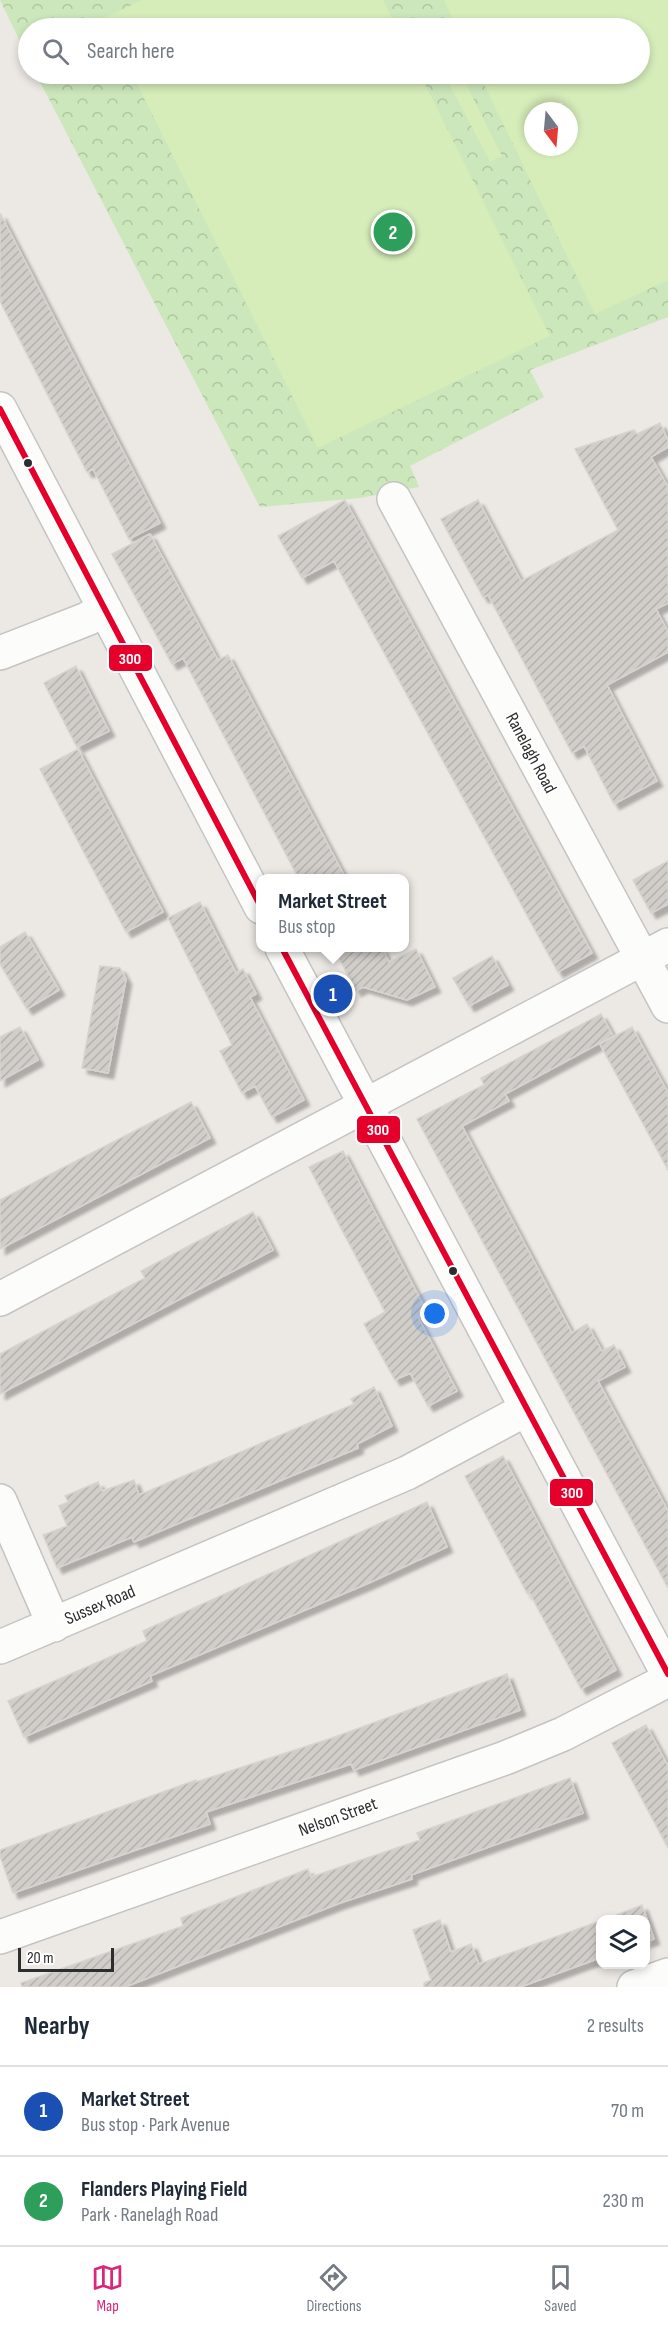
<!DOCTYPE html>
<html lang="en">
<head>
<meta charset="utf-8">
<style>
	body { margin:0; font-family:"Sofia Sans Condensed",sans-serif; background:#f2f2f3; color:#1f2937 }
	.controls { position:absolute; right:18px; bottom:18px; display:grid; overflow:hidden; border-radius:12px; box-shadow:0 3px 9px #0003 }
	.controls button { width:54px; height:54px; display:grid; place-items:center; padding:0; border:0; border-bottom:2px solid #e0e1e3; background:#fff; color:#1f2937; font:30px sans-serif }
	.compass { position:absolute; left:524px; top:102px; width:54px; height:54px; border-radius:50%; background:#fff; box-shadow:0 3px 9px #0003; rotate:164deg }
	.scale { position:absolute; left:18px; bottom:15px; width:96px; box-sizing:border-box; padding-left:6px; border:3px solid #2d2d2d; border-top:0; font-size:16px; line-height:21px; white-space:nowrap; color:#2d2d2d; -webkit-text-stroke:4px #fff; paint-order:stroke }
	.you { position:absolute; left:435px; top:1314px; width:21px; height:21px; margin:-15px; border:4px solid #fff; border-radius:50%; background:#1a73e8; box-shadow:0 0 0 9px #1a73e833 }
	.badge { display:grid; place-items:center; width:39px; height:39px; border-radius:50%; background:#db2777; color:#fff; font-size:20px; font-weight:700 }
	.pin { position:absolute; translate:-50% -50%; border:3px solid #fff; box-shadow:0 2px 6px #0006 }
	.popup { position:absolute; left:256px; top:874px; width:153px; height:78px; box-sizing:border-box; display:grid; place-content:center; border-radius:12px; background:#fff; filter:drop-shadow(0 2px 4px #0005); font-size:20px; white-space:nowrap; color:#747a83 }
	.popup b { font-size:22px; color:#1f2937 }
	.popup::after { content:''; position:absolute; left:50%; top:100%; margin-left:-12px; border:12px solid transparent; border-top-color:#fff }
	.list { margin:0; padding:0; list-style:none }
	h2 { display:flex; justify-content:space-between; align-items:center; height:78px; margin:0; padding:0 24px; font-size:26px }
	h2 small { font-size:20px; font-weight:400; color:#747a83 }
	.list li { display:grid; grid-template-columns:39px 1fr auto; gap:18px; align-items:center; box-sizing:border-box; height:90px; padding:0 24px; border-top:2px solid #e0e1e3 }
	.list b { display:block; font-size:22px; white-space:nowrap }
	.list p { margin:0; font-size:20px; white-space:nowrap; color:#747a83 }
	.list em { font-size:20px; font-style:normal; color:#747a83 }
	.icon { flex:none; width:33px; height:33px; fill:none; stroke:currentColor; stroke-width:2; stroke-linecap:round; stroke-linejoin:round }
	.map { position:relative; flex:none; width:668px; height:1987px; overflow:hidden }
	.search { position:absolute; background:#fff; box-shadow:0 3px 9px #0003; left:18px; right:18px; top:18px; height:66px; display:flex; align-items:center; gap:15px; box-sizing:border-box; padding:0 21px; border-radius:33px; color:#747a83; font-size:22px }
	.sheet { height:258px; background:#fff }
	nav { display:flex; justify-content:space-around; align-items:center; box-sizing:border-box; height:84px; border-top:2px solid #e0e1e3; background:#fff; font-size:16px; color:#747a83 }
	nav a { display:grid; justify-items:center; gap:3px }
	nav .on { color:#db2777 }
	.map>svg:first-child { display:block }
	.park { fill:url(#park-crowns); fill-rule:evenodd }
	.pitch { fill:#d6ecb9; fill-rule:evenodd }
	.building { fill:url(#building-hatch); stroke:#d7d4d0; stroke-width:1.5; filter:url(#shadow) }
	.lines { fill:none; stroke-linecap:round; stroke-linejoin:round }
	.minor-casing { stroke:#c5c4c4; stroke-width:36 }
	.minor { stroke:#fcfcfb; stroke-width:33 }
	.bus-1-casing { stroke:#fff; stroke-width:10 }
	.bus-1 { stroke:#e4002b; stroke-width:6 }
	.bus-dot { fill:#2d2d2d; stroke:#fff; stroke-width:2 }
	.labels { text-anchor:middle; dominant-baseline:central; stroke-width:4.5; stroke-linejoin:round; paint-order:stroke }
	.street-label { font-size:18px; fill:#2d2d2d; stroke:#fff }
	.line-badge { stroke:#fff; stroke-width:2 }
	.badge-label { font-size:16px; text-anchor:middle; font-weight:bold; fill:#fff }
</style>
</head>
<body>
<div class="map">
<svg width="668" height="1987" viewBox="0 0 668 1987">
	<defs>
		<pattern id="park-crowns" width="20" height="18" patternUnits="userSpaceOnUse" patternTransform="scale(1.5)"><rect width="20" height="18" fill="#cce7bb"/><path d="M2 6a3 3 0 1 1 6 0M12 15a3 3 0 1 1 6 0" fill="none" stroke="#b0c6a1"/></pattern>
		<pattern id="building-hatch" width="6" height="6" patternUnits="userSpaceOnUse" patternTransform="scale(1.5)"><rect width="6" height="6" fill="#d1ceca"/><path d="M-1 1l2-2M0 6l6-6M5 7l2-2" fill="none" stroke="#b4b1ae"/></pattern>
		<filter id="shadow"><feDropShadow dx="5.5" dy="5.5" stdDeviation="1.5" flood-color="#0004"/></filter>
	</defs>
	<rect width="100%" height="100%" fill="#ece8e4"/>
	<!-- park -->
	<path class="park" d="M0,0H668V317L530,370L544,397L410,466L419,487L360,498L260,507L36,74H640V28H28V58ZM533,111H569V147H533Z"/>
	<!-- pitch -->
	<path class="pitch" d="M142,0H383L397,28H109L104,18Z
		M444,0H668V280L595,314L479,74H640V28H457ZM533,111H569V147H533Z
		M132,74H420L550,336L318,448Z
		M444,74H461L502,156L490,162Z"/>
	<!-- building -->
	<path class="building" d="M0,213L160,523L129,539L93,469L87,472L0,301Z
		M660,423L668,440V447L651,457L668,487V603L656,609L668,632V652L607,685L657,781L614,804L584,746L572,753L488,595L483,597L441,519L478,500L521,581L618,530L575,449L634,430L637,434Z
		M345,500L592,953L558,972L334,561L302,578L278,536Z
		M150,534L218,660L228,655L346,879H299L183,658L172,664L112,554Z
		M76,666L109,731L77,747L44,683Z
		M78,749L163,912L126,932L40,769Z
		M668,861V904L651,913L633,880Z
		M200,902L236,973L243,969L256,994L250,997L304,1100L272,1117L255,1086L242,1093L220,1051L232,1045L168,918Z
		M25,932L59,990L27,1009L0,964V947Z
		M334,948H382L389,962L416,949L435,987L407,1000L363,987L356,991Z
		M492,956L508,985L469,1006L453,978Z
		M100,966L120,968L126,979L108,1073L82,1068Z
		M601,1014L613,1036L505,1094L509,1101L462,1126L572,1333L587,1324L602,1351L614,1345L625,1367L598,1381L668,1511V1588L417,1119L484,1085L481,1078Z
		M20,1027L38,1060L0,1081V1037Z
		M632,1027L668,1093V1170L600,1044Z
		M191,1102L210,1138L0,1249V1200Z
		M343,1151L427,1312L418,1317L457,1391L428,1406L410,1373L395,1380L364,1324L385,1312L309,1167Z
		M253,1212L273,1250L0,1394V1354L145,1278L141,1271Z
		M374,1387L392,1426L357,1444L358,1448L134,1542L132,1537L57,1568L43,1535L67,1526L59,1506L68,1502L65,1496L98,1482L102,1491L134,1480L139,1495L354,1404L351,1399Z
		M503,1456L616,1670L581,1689L529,1592L527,1593L465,1476Z
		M427,1502L447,1547L371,1582L150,1676L152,1681L24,1737L8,1701L147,1641L143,1631Z
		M507,1674L520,1710L354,1770L351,1764L206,1812L210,1824L13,1893L0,1856V1850L196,1780V1782L332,1738Z
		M646,1725L668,1766V1848L612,1743Z
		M570,1778L583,1813L411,1875L412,1879L340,1903L125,1987H22L21,1983L183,1926L181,1918L308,1869L311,1877L420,1840L417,1833Z
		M642,1905L654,1939L645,1942V1920H604Z
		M440,1920L451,1952L471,1944L479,1964L600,1921V1958L520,1987H424V1983L431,1980L413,1930Z"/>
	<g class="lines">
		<defs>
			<path id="minor" d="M0,409L261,907
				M394,499L668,1006
				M0,653L87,619L105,609
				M282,948L668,1674
				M0,1299L668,945
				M0,1501L54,1625
				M0,1647L407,1473L527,1409
				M0,1937L505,1758L563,1734L668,1680
				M634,1987L668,1975"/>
		</defs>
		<!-- minor casing -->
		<use href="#minor" class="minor-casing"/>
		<!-- minor -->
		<use href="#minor" class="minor"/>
		<defs>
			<path id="bus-1" d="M0,409L261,907
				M282,948L668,1674"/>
		</defs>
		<!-- bus-1 casing -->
		<use href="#bus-1" class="bus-1-casing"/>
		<!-- bus-1 -->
		<use href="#bus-1" class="bus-1"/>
	</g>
	<!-- markers -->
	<g class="bus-dot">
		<circle cx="28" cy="463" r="5"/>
		<circle cx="453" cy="1271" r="5"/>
	</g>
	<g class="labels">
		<!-- street labels -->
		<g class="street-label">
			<text transform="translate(531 753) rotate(62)">Ranelagh Road</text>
			<text transform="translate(100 1605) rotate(-23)">Sussex Road</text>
			<text transform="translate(338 1817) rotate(-20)">Nelson Street</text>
		</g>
	</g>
	<g class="line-badge">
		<rect x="108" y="644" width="45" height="28" rx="6" fill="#e4002b"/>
		<rect x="356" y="1115" width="45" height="29" rx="6" fill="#e4002b"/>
		<rect x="549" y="1478" width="45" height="29" rx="6" fill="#e4002b"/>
	</g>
	<g class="badge-label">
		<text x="130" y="664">300</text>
		<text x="378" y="1135">300</text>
		<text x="572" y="1498">300</text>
	</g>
</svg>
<div class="controls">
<button><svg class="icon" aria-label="layers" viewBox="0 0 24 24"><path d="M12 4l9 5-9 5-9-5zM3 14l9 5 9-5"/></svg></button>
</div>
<svg class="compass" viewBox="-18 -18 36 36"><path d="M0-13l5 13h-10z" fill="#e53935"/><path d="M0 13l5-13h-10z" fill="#747a83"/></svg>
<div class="scale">20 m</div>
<div class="you"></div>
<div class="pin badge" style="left:333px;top:994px;background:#1a4fb4">1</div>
<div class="popup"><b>Market Street</b>Bus stop</div>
<div class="pin badge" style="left:393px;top:232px;background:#2e9e5b">2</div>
<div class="search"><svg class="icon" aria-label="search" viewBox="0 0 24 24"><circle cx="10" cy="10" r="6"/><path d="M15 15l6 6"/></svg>Search here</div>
</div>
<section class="sheet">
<h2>Nearby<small>2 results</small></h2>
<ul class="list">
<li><span class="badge" style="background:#1a4fb4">1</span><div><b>Market Street</b><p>Bus stop · Park Avenue</p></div><em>70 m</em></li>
<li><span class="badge" style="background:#2e9e5b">2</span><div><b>Flanders Playing Field</b><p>Park · Ranelagh Road</p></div><em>230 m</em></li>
</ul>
</section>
<nav>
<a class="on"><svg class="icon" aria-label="map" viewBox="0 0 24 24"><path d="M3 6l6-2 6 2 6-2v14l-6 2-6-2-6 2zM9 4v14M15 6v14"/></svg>Map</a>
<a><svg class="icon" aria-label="directions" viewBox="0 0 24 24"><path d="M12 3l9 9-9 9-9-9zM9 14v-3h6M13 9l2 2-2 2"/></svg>Directions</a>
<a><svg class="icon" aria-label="saved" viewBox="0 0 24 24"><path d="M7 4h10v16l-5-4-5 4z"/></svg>Saved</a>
</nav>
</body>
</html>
